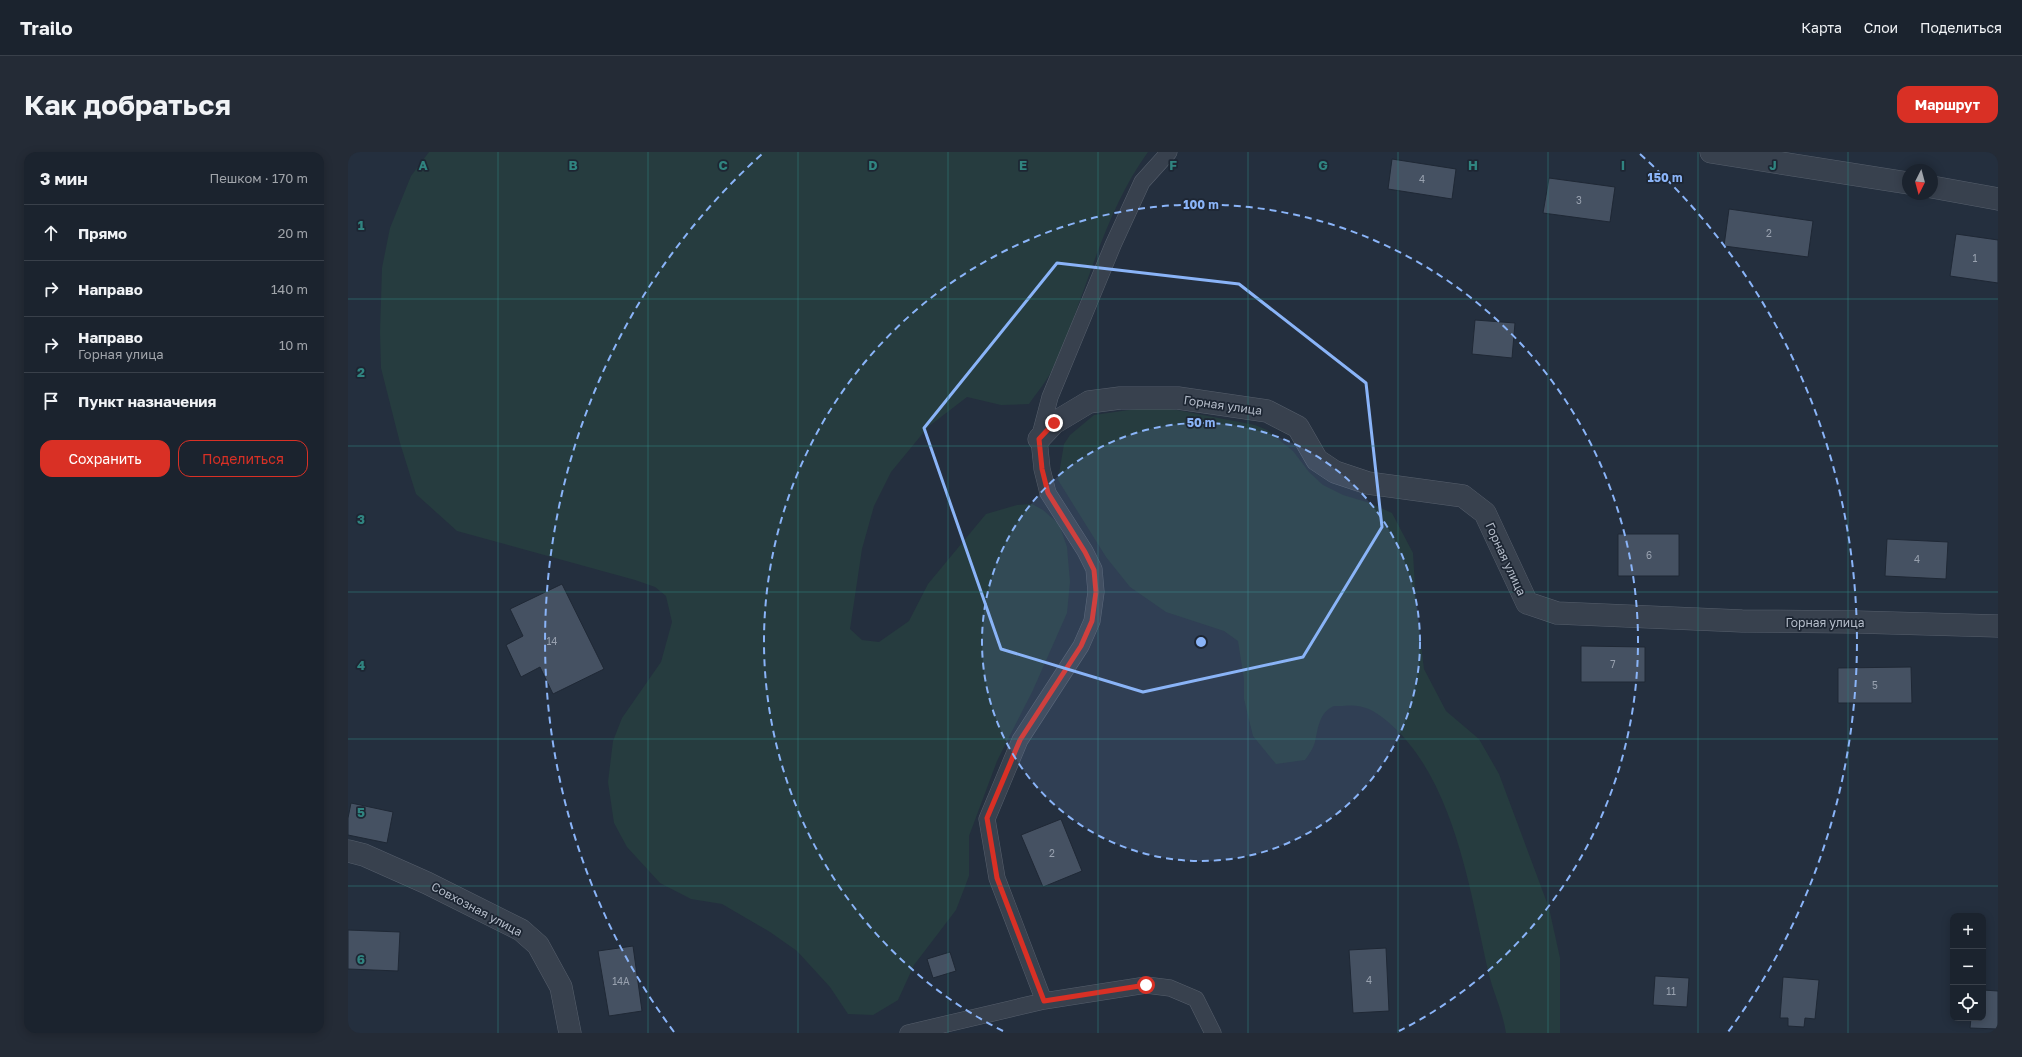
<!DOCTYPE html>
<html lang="ru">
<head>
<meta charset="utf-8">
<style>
	body { margin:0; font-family:"Golos Text",sans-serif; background:#242b36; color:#f1f3f6 }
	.controls { position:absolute; right:12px; bottom:12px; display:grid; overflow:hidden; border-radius:8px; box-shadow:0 2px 10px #0003 }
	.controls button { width:36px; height:36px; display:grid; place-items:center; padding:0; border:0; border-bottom:1px solid #39404a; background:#1b232e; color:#f1f3f6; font:20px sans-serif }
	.compass { position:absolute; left:1554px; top:12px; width:36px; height:36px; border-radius:50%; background:#1b232e; box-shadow:0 2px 10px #0003; rotate:186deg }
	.stop { position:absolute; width:12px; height:12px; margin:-9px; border:3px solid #d93025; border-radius:50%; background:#fff }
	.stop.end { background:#d93025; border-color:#fff; box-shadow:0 1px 4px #0008 }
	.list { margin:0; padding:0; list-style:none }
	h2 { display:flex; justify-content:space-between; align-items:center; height:52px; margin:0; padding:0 16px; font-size:17px }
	h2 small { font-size:13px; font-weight:400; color:#a0a4aa }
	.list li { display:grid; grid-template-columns:26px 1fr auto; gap:12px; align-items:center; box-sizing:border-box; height:56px; padding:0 16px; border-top:1px solid #39404a }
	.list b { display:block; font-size:15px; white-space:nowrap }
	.list p { margin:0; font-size:13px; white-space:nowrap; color:#a0a4aa }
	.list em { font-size:13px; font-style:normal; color:#a0a4aa }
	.actions { display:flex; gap:8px; padding:12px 16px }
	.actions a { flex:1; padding:9px 0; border:1px solid #d93025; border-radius:12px; text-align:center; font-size:14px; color:#d93025 }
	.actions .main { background:#d93025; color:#fff }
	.icon { flex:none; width:22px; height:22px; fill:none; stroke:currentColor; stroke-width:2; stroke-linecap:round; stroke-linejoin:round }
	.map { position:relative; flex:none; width:1650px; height:881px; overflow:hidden; border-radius:12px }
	header { display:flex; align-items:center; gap:24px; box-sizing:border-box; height:56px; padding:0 20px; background:#1b232e; border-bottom:1px solid #39404a }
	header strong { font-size:19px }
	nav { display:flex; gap:22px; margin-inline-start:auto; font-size:14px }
	.intro { display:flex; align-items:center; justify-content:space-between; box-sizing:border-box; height:96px; padding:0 24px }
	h1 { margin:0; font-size:28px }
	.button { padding:10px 18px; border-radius:12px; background:#d93025; color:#fff; font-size:14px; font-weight:700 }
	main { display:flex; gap:24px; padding:0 24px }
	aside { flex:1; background:#1b232e; border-radius:12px; box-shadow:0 2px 10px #0003 }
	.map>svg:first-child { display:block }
	.green { fill:#263c3f }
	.building { fill:#455162; stroke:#1f2835 }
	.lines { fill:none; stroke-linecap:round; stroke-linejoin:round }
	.lane-casing { stroke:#565f6c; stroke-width:17 }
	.street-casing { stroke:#565f6c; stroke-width:23 }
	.lane { stroke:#38414e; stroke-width:16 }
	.street { stroke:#38414e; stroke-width:22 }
	.route { stroke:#d93025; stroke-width:5 }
	.marked { fill:none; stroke:#8ab4f8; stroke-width:3; stroke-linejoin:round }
	.grid { fill:none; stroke:#308480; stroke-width:1; stroke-opacity:0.55 }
	.ring { fill:none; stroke:#8ab4f8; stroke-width:2; stroke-dasharray:7 5 }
	.labels { text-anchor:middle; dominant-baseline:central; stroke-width:3.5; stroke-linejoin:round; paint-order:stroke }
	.number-label { font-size:10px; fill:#98a1af }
	.street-label { font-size:12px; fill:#b4bcc9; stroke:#1d2633 }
	.grid-label { font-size:13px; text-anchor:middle; font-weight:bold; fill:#308480; stroke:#1d2633; stroke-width:3.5; stroke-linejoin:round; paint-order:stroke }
	.centre { fill:#8ab4f8; stroke:#1d2633; stroke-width:2 }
	.ring-label { font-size:12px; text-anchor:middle; font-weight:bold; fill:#8ab4f8; stroke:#1d2633; stroke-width:3.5; stroke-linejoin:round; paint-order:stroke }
</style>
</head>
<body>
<header>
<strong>Trailo</strong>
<nav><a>Карта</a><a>Слои</a><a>Поделиться</a></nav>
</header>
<div class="intro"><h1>Как добраться</h1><a class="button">Маршрут</a></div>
<main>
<aside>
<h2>3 мин<small>Пешком · 170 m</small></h2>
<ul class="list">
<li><svg class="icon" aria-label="ahead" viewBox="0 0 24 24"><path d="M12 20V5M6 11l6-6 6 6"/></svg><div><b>Прямо</b></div><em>20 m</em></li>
<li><svg class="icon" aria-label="right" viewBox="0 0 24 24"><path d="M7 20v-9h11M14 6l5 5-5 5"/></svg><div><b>Направо</b></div><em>140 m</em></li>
<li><svg class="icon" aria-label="right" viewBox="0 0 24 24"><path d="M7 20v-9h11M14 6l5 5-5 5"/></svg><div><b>Направо</b><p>Горная улица</p></div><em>10 m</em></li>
<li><svg class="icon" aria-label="arrive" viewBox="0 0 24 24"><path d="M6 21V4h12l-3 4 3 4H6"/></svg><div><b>Пункт назначения</b></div></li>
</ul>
<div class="actions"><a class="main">Сохранить</a><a>Поделиться</a></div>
</aside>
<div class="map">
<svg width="1650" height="881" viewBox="0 0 1650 881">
	<rect width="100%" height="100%" fill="#242f3e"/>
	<!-- green -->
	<path class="green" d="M81,0H800C754,63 738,145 706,214C700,228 689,240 681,252L653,253L619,245L580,275L543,320L526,354L514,397L502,477L514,488L531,490L561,469L580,432L638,362L669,353L684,352L695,358L711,372L719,395L722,430L719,461L685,538L649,609L621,684V724L608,758L566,813L550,848L525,863L500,862L482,835L449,799L422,780L374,752L343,747L312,731L279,695L266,671L260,630L265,589L274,566L313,510L324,470L318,444L307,435L287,428L109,379L68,342L52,291L33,216L32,180L34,116L42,76L63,24Z
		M808,254L907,273L919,278L945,299L961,320L975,333L995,343L1022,351L1044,361L1065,401L1068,452L1076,517L1098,559L1131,587L1151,622L1201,756L1212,806V881H1158C1155,861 1146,842 1141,823C1122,740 1107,626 1039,569C1024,557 1014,552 995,554C993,554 989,554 986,554C971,560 970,577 967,590C965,597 961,602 957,608L928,612L905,584L896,547V527L890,489L876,479L818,460L782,435L758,405L710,328L716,292L722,283L746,263Z"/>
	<!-- building -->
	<path class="building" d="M1044,7L1108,17L1104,47L1040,37Z
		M1201,26L1267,35L1262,70L1195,61Z
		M1381,57L1465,69L1460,105L1376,94Z
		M1608,82L1650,88V131L1602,124Z
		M1127,168L1167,171L1164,206L1124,202Z
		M1270,382H1331V424H1270Z
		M1539,387L1600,390L1598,427L1537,424Z
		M214,432L256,517L205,542L192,515L173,525L158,493L175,484L162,457Z
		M1233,494L1297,495V530H1233Z
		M1563,515L1564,551H1490V516Z
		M3,651L45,660L39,691L0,683V666Z
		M713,667L734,719L695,735L673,683Z
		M0,778L52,780L50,819L0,817Z
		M285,794L294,859L261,864L250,799Z
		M1038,796L1041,859L1005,861L1001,798Z
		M602,800L608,819L585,826L579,807Z
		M1307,824L1341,826L1339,855L1305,853Z
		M1435,825L1471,828L1467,867L1457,866L1456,875L1440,874V866H1432Z
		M1635,838L1650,839V877L1622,876L1623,866H1635Z"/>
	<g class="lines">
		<defs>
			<path id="lane" d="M696,849L649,726L639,667L672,588L733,494L744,469L748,440L746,417L737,399L700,341L694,317L691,287L702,245L765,93L794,30L821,0
				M560,881L696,849L798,833L822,836L848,847L865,881"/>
			<path id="street" d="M1363,0L1560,31
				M1584,35L1650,47
				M691,287L706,271L741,250L772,246H830L919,259L950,275L969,308L987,320L1020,331L1115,344L1137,361L1179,451L1209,461L1394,469L1509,470L1650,474
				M0,699L16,703L79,731L173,778L190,793L213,835L222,881"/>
		</defs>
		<!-- lane casing -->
		<use href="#lane" class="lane-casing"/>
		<!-- street casing -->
		<use href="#street" class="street-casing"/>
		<!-- lane -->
		<use href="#lane" class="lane"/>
		<!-- street -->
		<use href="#street" class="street"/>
	</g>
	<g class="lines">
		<!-- route -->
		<path class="route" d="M706,271L691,287L694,317L700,341L737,400L746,418L748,440L744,469L733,494L672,588L639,666L649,726L696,849L798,833"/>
	</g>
	<!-- marked area -->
	<path class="marked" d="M709,111L891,132L1018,231L1034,375L955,505L795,540L653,497L576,276Z"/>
	<!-- grid -->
	<path class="grid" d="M150,0V881M300,0V881M450,0V881M600,0V881M750,0V881M900,0V881M1050,0V881M1200,0V881M1350,0V881M1500,0V881M0,147H1650M0,294H1650M0,440H1650M0,587H1650M0,734H1650"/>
	<!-- distance rings -->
	<circle cx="853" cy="490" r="219" fill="#8ab4f8" fill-opacity=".12"/>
	<g class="ring">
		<circle cx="853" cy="490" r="219"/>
		<path d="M655 879A437 437 0 1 1 1051 879"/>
		<path d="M326 880A656 656 0 0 1 414 2M1292 2A656 656 0 0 1 1380 880"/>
	</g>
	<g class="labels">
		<!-- number labels -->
		<g class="number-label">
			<text x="1074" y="27">4</text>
			<text x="1231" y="48">3</text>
			<text x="1421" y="81">2</text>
			<text x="1627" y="106">1</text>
			<text x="1301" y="403">6</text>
			<text x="1569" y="407">4</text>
			<text x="204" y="489">14</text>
			<text x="1265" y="512">7</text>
			<text x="1527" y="533">5</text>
			<text x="704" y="701">2</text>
			<text x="1021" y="828">4</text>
			<text x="273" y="829">14А</text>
			<text x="1323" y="839">11</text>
		</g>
		<!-- street labels -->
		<g class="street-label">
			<text transform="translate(875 253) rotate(8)">Горная улица</text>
			<text transform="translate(1158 407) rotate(65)">Горная улица</text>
			<text x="1477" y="470">Горная улица</text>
			<text transform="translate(129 757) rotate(28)">Совхозная улица</text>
		</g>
	</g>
	<g class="grid-label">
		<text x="75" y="18">A</text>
		<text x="225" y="18">B</text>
		<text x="375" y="18">C</text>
		<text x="525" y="18">D</text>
		<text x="675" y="18">E</text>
		<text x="825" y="18">F</text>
		<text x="975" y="18">G</text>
		<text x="1125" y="18">H</text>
		<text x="1275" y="18">I</text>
		<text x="1425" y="18">J</text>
		<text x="13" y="78">1</text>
		<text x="13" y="225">2</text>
		<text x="13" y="372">3</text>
		<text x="13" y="518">4</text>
		<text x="13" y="665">5</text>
		<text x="13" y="812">6</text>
	</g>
	<circle cx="853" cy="490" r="6" class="centre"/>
	<g class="ring-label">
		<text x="1317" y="30">150 m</text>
		<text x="853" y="57">100 m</text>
		<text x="853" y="275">50 m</text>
	</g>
</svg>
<div class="controls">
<button>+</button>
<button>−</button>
<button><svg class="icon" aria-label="locate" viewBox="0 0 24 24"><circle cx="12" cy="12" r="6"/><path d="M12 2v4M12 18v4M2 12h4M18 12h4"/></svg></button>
</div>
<svg class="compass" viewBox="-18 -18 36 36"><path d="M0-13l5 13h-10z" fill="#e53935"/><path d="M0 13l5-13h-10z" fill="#a0a4aa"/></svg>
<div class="stop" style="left:798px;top:833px"></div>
<div class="stop end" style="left:706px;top:271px"></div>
</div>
</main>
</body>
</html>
